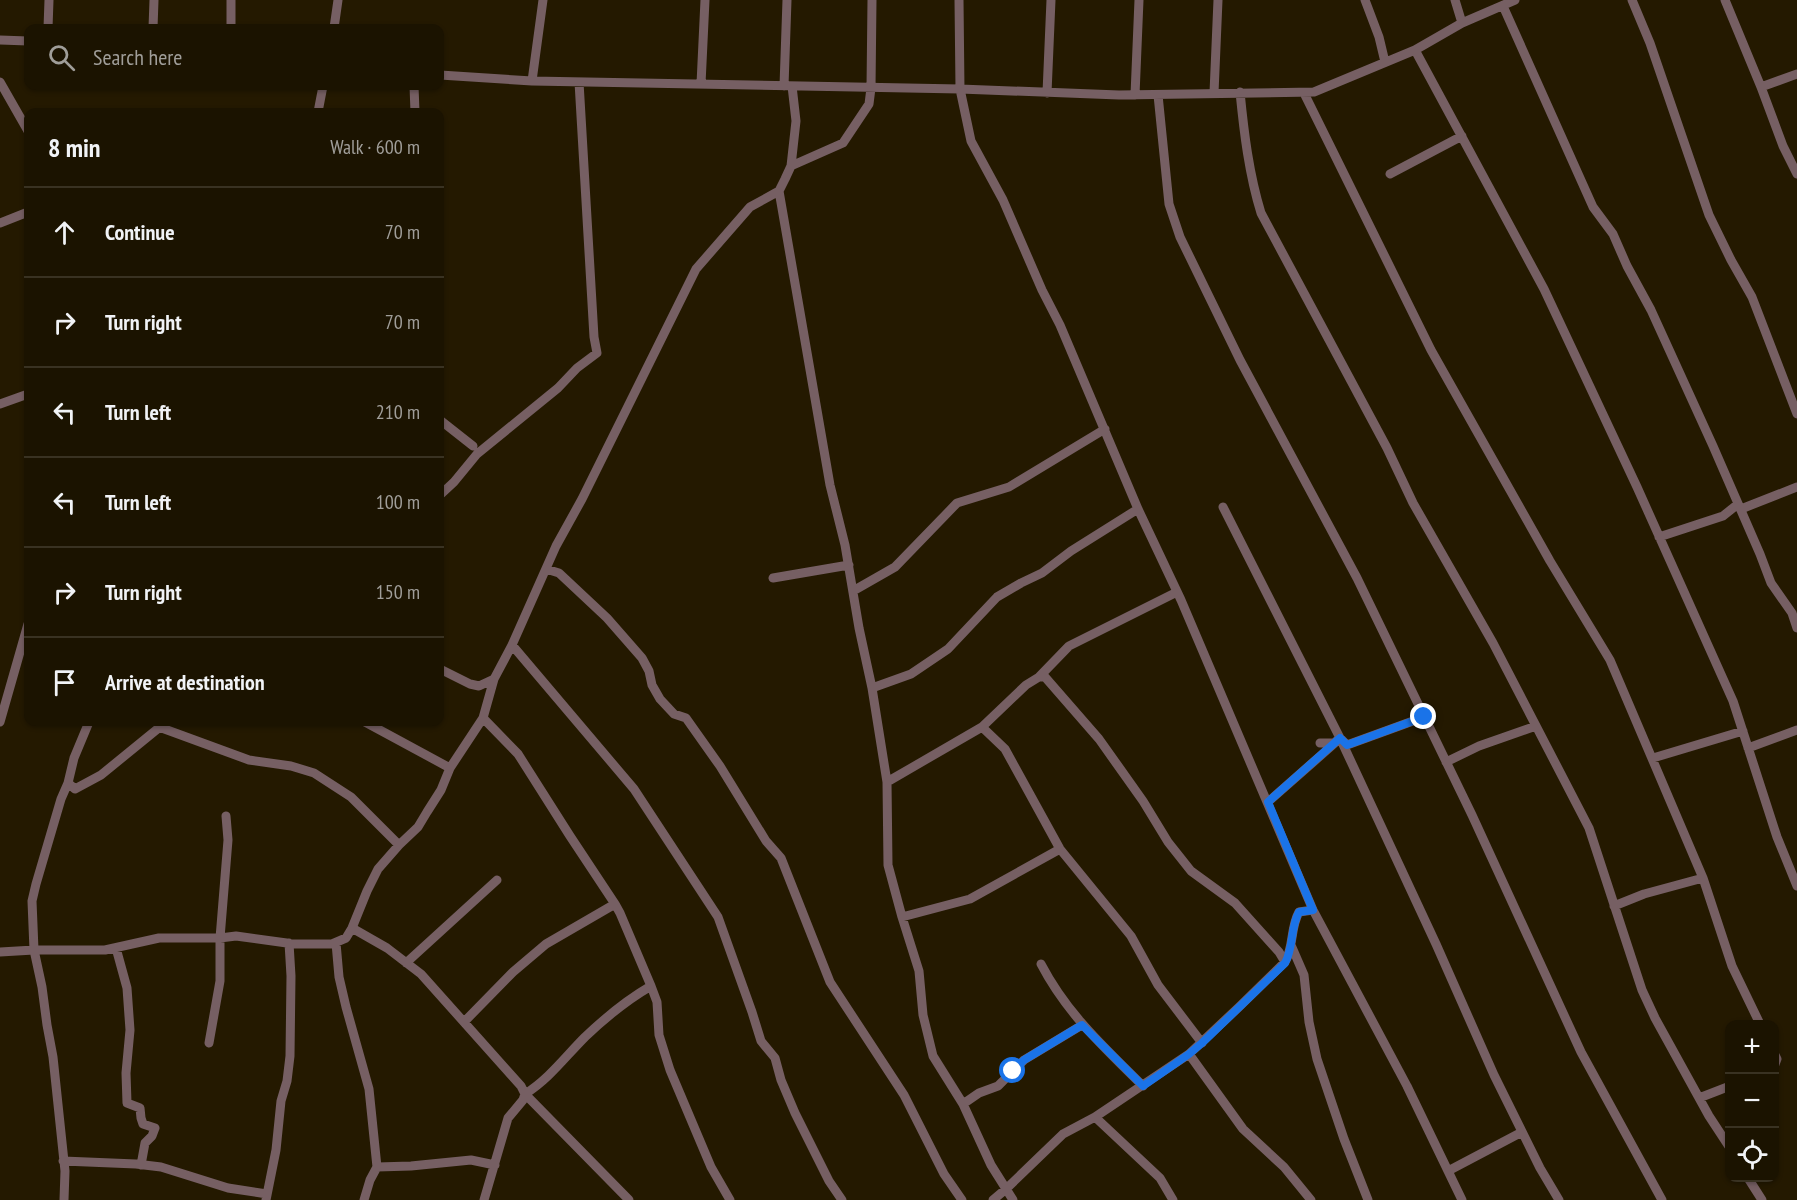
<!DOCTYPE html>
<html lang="en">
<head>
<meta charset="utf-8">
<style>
	body { margin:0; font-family:"PT Sans Narrow",sans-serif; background:#241c0a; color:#f1f3f6 }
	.controls { position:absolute; right:18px; bottom:18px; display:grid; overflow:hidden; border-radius:12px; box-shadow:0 2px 4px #0004 }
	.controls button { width:54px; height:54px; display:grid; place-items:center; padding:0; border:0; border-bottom:2px solid #393222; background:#1b1300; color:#f1f3f6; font:30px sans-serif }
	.stop { position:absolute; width:18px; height:18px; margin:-14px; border:4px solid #1a73e8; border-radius:50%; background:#fff }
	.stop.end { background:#1a73e8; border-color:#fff; box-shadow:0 2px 6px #0008 }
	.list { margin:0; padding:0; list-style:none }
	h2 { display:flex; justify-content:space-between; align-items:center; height:78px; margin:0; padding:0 24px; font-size:26px }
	h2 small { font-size:20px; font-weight:400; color:#a09e99 }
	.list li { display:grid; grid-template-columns:39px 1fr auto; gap:18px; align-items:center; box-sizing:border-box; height:90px; padding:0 24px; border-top:2px solid #393222 }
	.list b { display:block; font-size:22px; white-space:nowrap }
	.list em { font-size:20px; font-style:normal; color:#a09e99 }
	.icon { flex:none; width:33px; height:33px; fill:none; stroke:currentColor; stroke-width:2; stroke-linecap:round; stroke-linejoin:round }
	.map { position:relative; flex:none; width:1797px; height:1200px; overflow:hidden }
	.search { position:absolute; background:#1b1300; box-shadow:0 2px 4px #0004; left:24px; top:24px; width:420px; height:66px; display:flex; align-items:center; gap:15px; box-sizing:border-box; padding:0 21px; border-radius:12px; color:#a09e99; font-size:22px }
	.panel { position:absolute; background:#1b1300; box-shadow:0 2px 4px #0004; left:24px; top:108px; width:420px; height:618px; border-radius:12px }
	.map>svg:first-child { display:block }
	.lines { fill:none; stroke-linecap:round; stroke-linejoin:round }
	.minor { stroke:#765f63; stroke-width:9 }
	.route { stroke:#1a73e8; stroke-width:8 }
</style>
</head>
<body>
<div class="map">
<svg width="1797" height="1200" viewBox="0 0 1797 1200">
	<rect width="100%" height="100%" fill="#241900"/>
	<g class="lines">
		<!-- minor -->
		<path class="minor" d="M959,0L960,89L971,141L1003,200L1042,290L1060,325L1138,509L1181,600L1313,910L1407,1086L1462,1200
			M1365,0L1379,37L1385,62
			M1455,0L1462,23
			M1632,0L1650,43L1709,215L1731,260L1752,297L1797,414
			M1725,0L1761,87L1783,146L1797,174
			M1503,6L1593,207L1613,234L1627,266L1651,310L1713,446L1760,554L1771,583L1792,613L1797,628
			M48,28L49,0
			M153,28L154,0
			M231,28V0
			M334,28L338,0
			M0,40L28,41
			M1415,50L1544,289L1637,487L1733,701L1777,837L1797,886
			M440,75L532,81L960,89L1119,95L1314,92L1415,50L1462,23L1515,0
			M532,81L543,0
			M0,82L28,131
			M701,84L705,0
			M414,86L415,112
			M784,86L787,0
			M1761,87L1797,74
			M1240,92C1244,133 1249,174 1261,213L1387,448L1413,503L1493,643L1589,828L1642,990L1655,1018L1709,1116L1730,1148
			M1047,93L1051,0
			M1214,93L1218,0
			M1304,93L1431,350L1550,561L1610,660L1703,878L1732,966L1760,1024
			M1135,95L1139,0
			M1158,95L1169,204L1180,237L1240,360L1357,578L1472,815L1581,1052L1662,1200
			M318,112L323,86
			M791,166L843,143L869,104L871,88L872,0
			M1390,174L1462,136
			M779,191L830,485L845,545L859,628L872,688L887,782L888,865L902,917L919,971L923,1015L933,1056L963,1104L991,1165L1013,1200
			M0,223L28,212
			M0,404L28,394
			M440,420L473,446
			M440,495L454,482L477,454L558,388L577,368L597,353L594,337L579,82
			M1223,507L1340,738L1436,944L1494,1075L1540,1168L1559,1200
			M1741,509L1797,487
			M1659,537L1723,516L1738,504
			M546,569L559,573L607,618L642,658L649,671L652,685L660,699L674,714L686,718L720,766L766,841L781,858L830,982L904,1095L944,1174L962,1200
			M773,578L849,565
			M853,591L895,567L957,503L1009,487L1105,429
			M512,645L634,789L718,917L752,1012L761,1041L775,1058L781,1080L795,1113L829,1181L842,1200
			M440,669L470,684L479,686L494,679
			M1039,677L1069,646L1177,592
			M872,688L911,674L948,649L997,597L1021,583L1042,573L1071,551L1138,509
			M483,718L518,754L570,836L615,904L620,913L651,986C625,1001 606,1017 585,1037C565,1057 549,1079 525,1094L629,1200
			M0,722L28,624
			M365,722L450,768
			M159,727L249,760L291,766L314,773L351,797L399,845
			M982,727L1005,749L1060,849L1131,936L1158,985L1202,1043
			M1320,743H1334L1340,738L1347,745L1424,717
			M1748,748L1797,730
			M1653,758L1743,731
			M1446,762L1479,746L1536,726
			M887,782L982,727L1026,685L1039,677H1045L1099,739L1143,801L1168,842L1191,871L1235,903L1279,952L1285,962
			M68,783L75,789L101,775L166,722
			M1268,802L1336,742
			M1614,906L1644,894L1703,878
			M902,917L970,899L1060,849
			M352,928L387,948L421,974L521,1086L525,1094L523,1100L508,1118L484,1200
			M336,943L339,977L346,1007L369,1089L377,1167L370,1180L364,1200
			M1291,945L1304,975L1309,1022L1317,1059L1344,1139L1368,1200
			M116,948L127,988L130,1030L126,1073L127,1103L140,1108L141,1118L143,1124L155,1128L152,1136L145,1143L141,1165
			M0,952L34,950H105L159,938H220L236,936L294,944H332L346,938L352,928L367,891L378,869L399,845L418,827L427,812L441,790L450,768L483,718L494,679L512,645L556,546L582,499L696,269L750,207L779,191L785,179L791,166L796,121L792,86
			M406,963L497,880
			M1041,964C1067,1014 1104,1047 1143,1086
			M651,986L657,1002L659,1035L670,1070L711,1167L730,1200
			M464,1022L513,972L546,944L615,904
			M209,1043L220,981V938L228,840L226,816
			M1774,1053L1777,1059L1774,1067
			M1189,1054L1243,1129L1284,1167L1311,1200
			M1699,1098L1730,1086
			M963,1104L979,1093L998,1086L1024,1060L1082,1025
			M1095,1117L1160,1178L1173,1200
			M63,1161L136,1164L161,1167L228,1188L267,1194
			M377,1167L411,1166L471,1160L495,1165
			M1448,1171L1522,1132
			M1748,1178L1762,1200
			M64,1200L65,1171L53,1057L47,1025L42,987L34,950L32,901L36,884L61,799L68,783L74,758L89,722
			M266,1200L276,1150L281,1101L287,1081L290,1056L291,976L289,943
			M993,1200L1006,1189L1063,1134L1095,1117L1189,1054L1239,1007L1285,962C1294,947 1290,928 1299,912L1313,910"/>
	</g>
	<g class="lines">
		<!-- route -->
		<path class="route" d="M1013,1071L1024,1060L1082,1025L1143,1086L1189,1054L1202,1043L1285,963C1294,947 1290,928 1299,912L1313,910L1268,802L1340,738L1347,745L1424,717"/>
	</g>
</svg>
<div class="controls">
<button>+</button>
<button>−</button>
<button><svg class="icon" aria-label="locate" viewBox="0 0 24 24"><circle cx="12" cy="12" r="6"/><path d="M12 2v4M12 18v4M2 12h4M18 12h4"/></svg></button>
</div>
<div class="stop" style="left:1013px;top:1071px"></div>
<div class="stop end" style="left:1424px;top:717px"></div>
<div class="search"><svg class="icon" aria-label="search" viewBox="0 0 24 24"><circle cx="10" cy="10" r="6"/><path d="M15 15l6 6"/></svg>Search here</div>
<section class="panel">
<h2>8 min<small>Walk · 600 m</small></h2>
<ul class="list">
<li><svg class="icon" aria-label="ahead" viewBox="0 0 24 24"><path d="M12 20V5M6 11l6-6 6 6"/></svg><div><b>Continue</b></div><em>70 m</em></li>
<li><svg class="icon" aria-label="right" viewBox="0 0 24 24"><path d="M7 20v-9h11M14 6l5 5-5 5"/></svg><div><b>Turn right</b></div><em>70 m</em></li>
<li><svg class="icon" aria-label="left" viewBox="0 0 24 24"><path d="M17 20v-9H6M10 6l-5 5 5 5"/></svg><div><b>Turn left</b></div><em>210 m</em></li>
<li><svg class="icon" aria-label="left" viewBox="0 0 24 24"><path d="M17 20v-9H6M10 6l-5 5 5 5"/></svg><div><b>Turn left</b></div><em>100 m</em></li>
<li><svg class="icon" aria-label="right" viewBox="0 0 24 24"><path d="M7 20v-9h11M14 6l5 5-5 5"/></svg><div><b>Turn right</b></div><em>150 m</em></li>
<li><svg class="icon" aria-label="arrive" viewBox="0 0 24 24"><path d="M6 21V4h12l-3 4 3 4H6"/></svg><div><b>Arrive at destination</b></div></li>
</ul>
</section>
</div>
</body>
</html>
